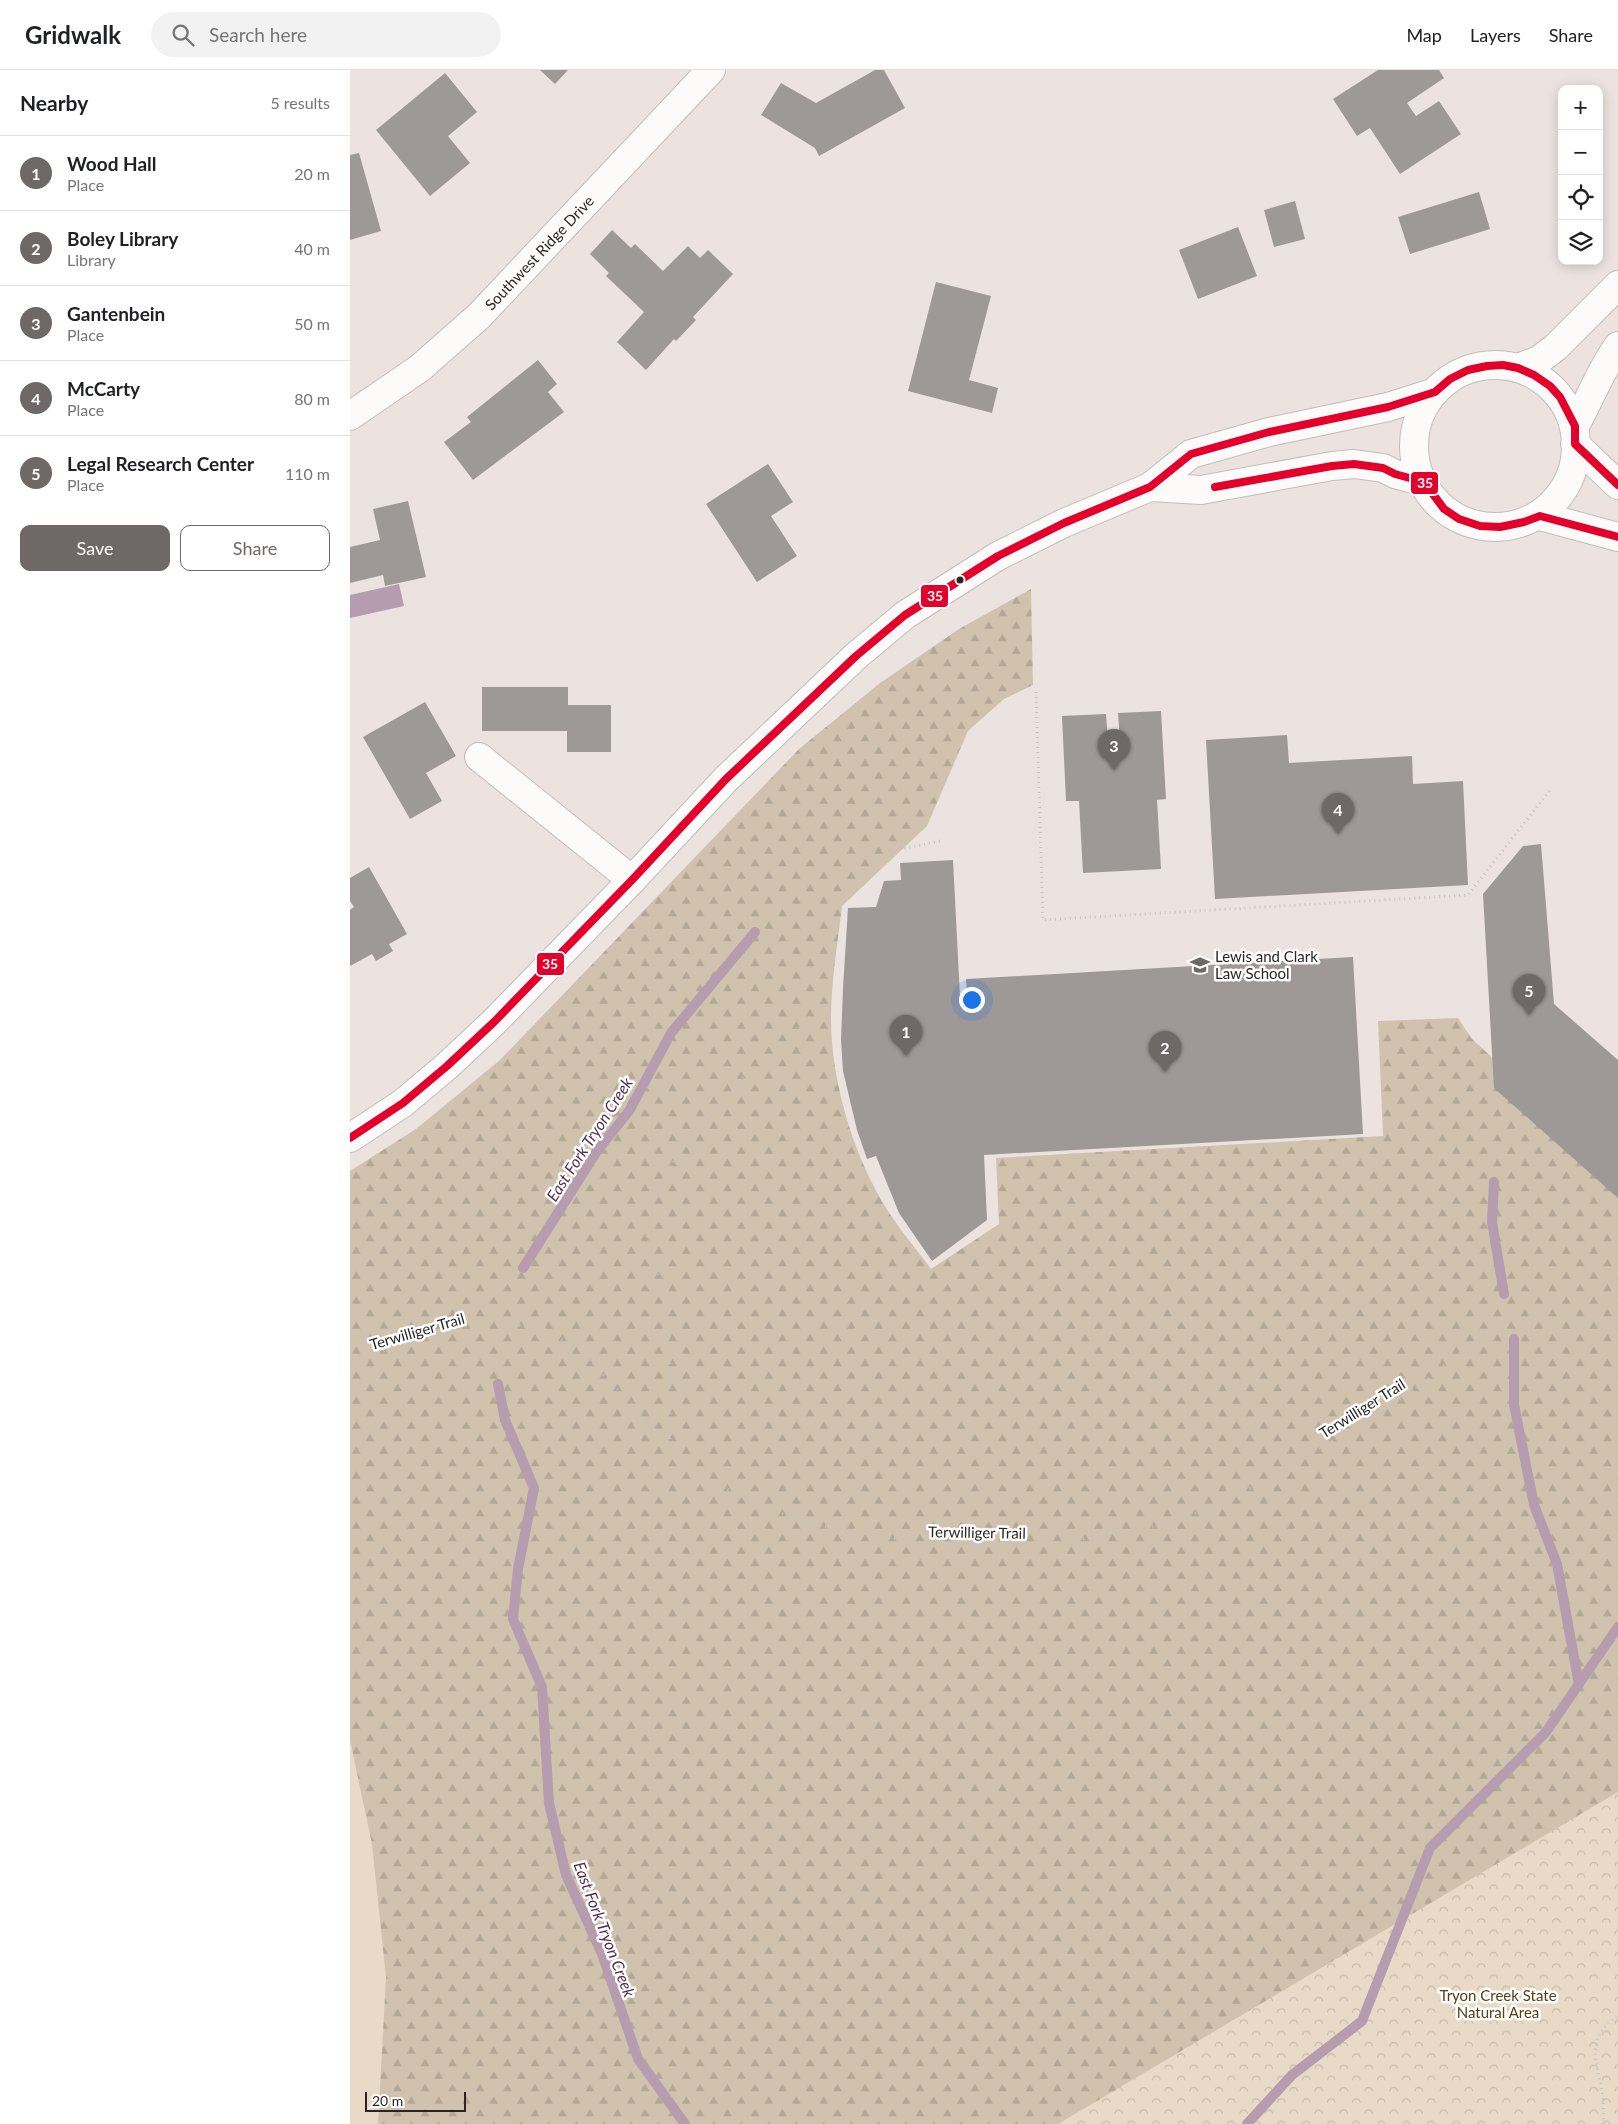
<!DOCTYPE html>
<html lang="en">
<head>
<meta charset="utf-8">
<style>
	body { margin:0; font-family:Lato,sans-serif; background:#f2f2f2; color:#202124 }
	.controls { position:absolute; right:15px; top:15px; display:grid; overflow:hidden; border-radius:10px; box-shadow:0 2px 12px #0003 }
	.controls button { width:45px; height:45px; display:grid; place-items:center; padding:0; border:0; border-bottom:1px solid #e0e0e0; background:#fff; color:#202124; font:25px sans-serif }
	.scale { position:absolute; left:15px; bottom:12px; width:101px; box-sizing:border-box; padding-left:5px; border:2px solid #2a2524; border-top:0; font-size:14px; line-height:18px; white-space:nowrap; color:#2a2524; -webkit-text-stroke:4px #fff; paint-order:stroke }
	.you { position:absolute; left:621px; top:929px; width:18px; height:18px; margin:-12px; border:4px solid #fff; border-radius:50%; background:#1a73e8; box-shadow:0 0 0 8px #1a73e833 }
	.badge { display:grid; place-items:center; width:32px; height:32px; border-radius:50%; background:#6e6866; color:#fff; font-size:16px; font-weight:700 }
	.pin { position:absolute; translate:-50% -41px; filter:drop-shadow(0 1px 2px #0008) }
	.pin::after { content:''; position:absolute; top:26px; width:18px; height:15px; background:inherit; clip-path:polygon(0 0,100% 0,50% 100%) }
	.list { margin:0; padding:0; list-style:none }
	h2 { display:flex; justify-content:space-between; align-items:center; height:65px; margin:0; padding:0 20px; font-size:21px }
	h2 small { font-size:16px; font-weight:400; color:#757577 }
	.list li { display:grid; grid-template-columns:32px 1fr auto; gap:15px; align-items:center; box-sizing:border-box; height:75px; padding:0 20px; border-top:1px solid #e0e0e0 }
	.list b { display:block; font-size:19px; white-space:nowrap }
	.list p { margin:0; font-size:16px; white-space:nowrap; color:#757577 }
	.list em { font-size:16px; font-style:normal; color:#757577 }
	.actions { display:flex; gap:10px; padding:15px 20px }
	.actions a { flex:1; padding:11px 0; border:1px solid #6e6866; border-radius:10px; text-align:center; font-size:18px; color:#6e6866 }
	.actions .main { background:#6e6866; color:#fff }
	.icon { flex:none; width:28px; height:28px; fill:none; stroke:currentColor; stroke-width:2; stroke-linecap:round; stroke-linejoin:round }
	.map { position:relative; flex:none; width:1268px; height:2054px; overflow:hidden }
	header { display:flex; align-items:center; gap:30px; box-sizing:border-box; height:70px; padding:0 25px; background:#fff; border-bottom:1px solid #e0e0e0 }
	header strong { font-size:24px }
	nav { display:flex; gap:28px; margin-inline-start:auto; font-size:18px }
	.search { width:350px; height:45px; background:#f2f2f2; display:flex; align-items:center; gap:12px; box-sizing:border-box; padding:0 18px; border-radius:28px; color:#757577; font-size:19px }
	main { display:flex }
	aside { flex:1; background:#fff }
	.map>svg:first-child { display:block }
	.forest { fill:url(#forest-firs) }
	.park { fill:url(#park-crowns) }
	.garden { fill:#e8dac7 }
	.water { fill:#b59daf }
	.lines { fill:none; stroke-linecap:round; stroke-linejoin:round }
	.stream { stroke:#b59daf; stroke-width:10 }
	.building { fill:#9e9896 }
	.minor-casing { stroke:#c3bcbc; stroke-width:30 }
	.major-casing { stroke:#c3bcbc; stroke-width:30 }
	.path { stroke:#c6c3c3; stroke-width:3; stroke-dasharray:1 4; stroke-linecap:butt }
	.minor { stroke:#fcfbfa; stroke-width:28 }
	.major { stroke:#fcfbfa; stroke-width:28 }
	.bus-1-casing { stroke:#fff; stroke-width:11 }
	.bus-1 { stroke:#e4002b; stroke-width:8 }
	.bus-dot { fill:#2a2524; stroke:#fff; stroke-width:2 }
	.labels { text-anchor:middle; dominant-baseline:central; stroke-width:5; stroke-linejoin:round; paint-order:stroke }
	.street-label { font-size:15px; fill:#2a2524; stroke:#fff }
	.poi-label { font-size:15px; fill:#2a2524; stroke:#fff; text-anchor:start }
	.park-label { font-size:15px; fill:#564115; stroke:#fff }
	.water-label { font-size:16px; font-style:italic; fill:#562b50; stroke:#fff }
	.line-badge { stroke:#fff; stroke-width:2 }
	.badge-label { font-size:14px; text-anchor:middle; font-weight:bold; fill:#fff }
</style>
</head>
<body>
<header>
<strong>Gridwalk</strong>
<div class="search"><svg class="icon" aria-label="search" viewBox="0 0 24 24"><circle cx="10" cy="10" r="6"/><path d="M15 15l6 6"/></svg>Search here</div>
<nav><a>Map</a><a>Layers</a><a>Share</a></nav>
</header>
<main>
<aside>
<h2>Nearby<small>5 results</small></h2>
<ul class="list">
<li><span class="badge">1</span><div><b>Wood Hall</b><p>Place</p></div><em>20 m</em></li>
<li><span class="badge">2</span><div><b>Boley Library</b><p>Library</p></div><em>40 m</em></li>
<li><span class="badge">3</span><div><b>Gantenbein</b><p>Place</p></div><em>50 m</em></li>
<li><span class="badge">4</span><div><b>McCarty</b><p>Place</p></div><em>80 m</em></li>
<li><span class="badge">5</span><div><b>Legal Research Center</b><p>Place</p></div><em>110 m</em></li>
</ul>
<div class="actions"><a class="main">Save</a><a>Share</a></div>
</aside>
<div class="map">
<svg width="1268" height="2054" viewBox="0 0 1268 2054">
	<defs>
		<pattern id="forest-firs" width="22" height="20" patternUnits="userSpaceOnUse" patternTransform="scale(1.25)"><rect width="22" height="20" fill="#d0c2ad"/><path d="M5 1l3.5 6h-7zM16 11l3.5 6h-7z" fill="#b3a795"/></pattern>
		<pattern id="park-crowns" width="20" height="18" patternUnits="userSpaceOnUse" patternTransform="scale(1.25)"><rect width="20" height="18" fill="#e8dac7"/><path d="M2 6a3 3 0 1 1 6 0M12 15a3 3 0 1 1 6 0" fill="none" stroke="#c7bbab"/></pattern>
	</defs>
	<rect width="100%" height="100%" fill="#ece3e1"/>
	<!-- forest -->
	<path class="forest" d="M681,519L683,615L654,629L618,661L577,756L492,836C487,880 478,927 482,972C487,1030 507,1092 538,1141C551,1161 567,1180 581,1199L649,1154L646,1088L1033,1066L1028,951L1108,948L1122,969L1268,1102V2054H0V1101L66,1059L150,990L449,679L530,613L609,559Z"/>
	<!-- park -->
	<path class="park" d="M1268,1722V2054H708Z"/>
	<!-- garden -->
	<path class="garden" d="M0,1670L22,1774L36,1907L28,2054H0Z"/>
	<!-- water -->
	<path class="water" d="M49,514L54,536L0,548V525Z"/>
	<g class="lines">
		<!-- stream -->
		<path class="stream" d="M1144,1112L1142,1152L1154,1224
			M173,1198L247,1081L279,1041L321,963L405,862
			M1164,1269V1335L1184,1435L1207,1494L1229,1615
			M148,1314L155,1350L184,1418L168,1499L163,1549L192,1617L199,1733L216,1805L252,1884L288,1989L335,2054
			M897,2054L942,2005L1012,1951L1080,1778L1196,1662L1268,1557"/>
	</g>
	<!-- building -->
	<path class="building" d="M190,0H218L205,14Z
		M525,0H534L555,38L469,86L465,78L411,45L431,13L466,33Z
		M1028,0H1089L1094,8L1057,33L1066,46L1089,31L1111,64L1050,104L1020,58L1007,66L983,29Z
		M95,3L127,42L98,66L120,93L80,126L26,60Z
		M9,83L31,161L0,170V85Z
		M1129,122L1140,159L1060,184L1048,147Z
		M945,131L955,169L924,177L914,140Z
		M888,157L907,206L848,229L829,180Z
		M262,160L281,178L285,174L313,201L338,176L350,188L358,180L383,204L343,247L346,250L326,271L324,269L296,300L267,272L294,242L256,206L259,203L240,184Z
		M586,212L641,226L619,310L648,318L642,343L558,321Z
		M188,290L207,314L198,322L214,342L123,410L94,372L121,352L117,347Z
		M418,394L443,432L421,446L447,486L407,512L356,434Z
		M58,431L76,507L35,516L33,505L0,513V477L30,470L23,439Z
		M132,617H218V635H261V682H217V661H132Z
		M75,632L106,686L76,703L92,731L60,749L13,667Z
		M811,641L816,729L807,730L811,799L733,803L729,731H716L712,646L756,644L758,671L770,670L768,643Z
		M937,665L939,693L1062,686L1063,714L1113,711L1118,815L865,829L856,670Z
		M1191,774L1204,934L1268,990V1128L1144,1018L1133,824L1173,776Z
		M603,790L610,927H617L616,909L1003,887L1013,1064L634,1085L637,1150L582,1191L549,1143L526,1086L517,1089L507,1060L493,1001L491,970L493,918L498,838L526,837L534,811L551,810L550,793Z
		M19,797L57,864L39,874L43,881L26,891L22,884L0,896V840L4,837L0,831V808Z"/>
	<g class="lines">
		<defs>
			<g id="minor">
				<path d="M1168,298L1189,290L1206,277L1268,215"/>
				<path id="s1" d="M0,346L70,298L129,246L361,0"/>
				<path d="M1225,356C1240,329 1250,301 1268,276"/>
				<path d="M129,687L282,810"/>
			</g>
			<path id="major" d="M1064 376a81 81 0 1 1 162 0a81 81 0 1 1-162 0Z
				M1225,374L1268,415
				M800,417L851,420L982,396L1004,394L1033,398L1045,404L1074,412
				M1190,446L1268,467
				M0,1068L53,1033L97,996L144,952L282,810L376,709L506,586L555,545L648,486L714,453L800,417L841,384L919,362L1038,337L1085,322"/>
		</defs>
		<!-- minor casing -->
		<use href="#minor" class="minor-casing"/>
		<!-- major casing -->
		<use href="#major" class="major-casing"/>
		<!-- path -->
		<path class="path" d="M686,622L693,850L1118,825L1200,720
			M0,1291L108,1258L151,1252L194,1260L231,1281L320,1375L361,1410L409,1437L479,1458L572,1473L667,1476L713,1472L798,1458L835,1448L906,1416L1056,1326L1147,1253L1181,1245L1215,1250L1268,1254
			M320,1374V1277L309,1207L296,1163L307,1121L326,1086L400,1000L439,970L470,935L484,885L485,836L509,808L538,782L590,771
			M1254,2054C1253,2044 1254,2033 1252,2022C1247,1989 1234,1968 1268,1946"/>
		<!-- minor -->
		<use href="#minor" class="minor"/>
		<!-- major -->
		<use href="#major" class="major"/>
		<defs>
			<path id="bus-1" d="M865,417L982,396L1004,394L1033,398L1045,404L1074,412L1094,439L1109,449L1130,456L1150,457L1174,452L1190,446L1268,467
				M0,1068L53,1033L97,996L144,952L282,810L376,709L506,586L555,545L648,486L714,453L800,417L841,384L919,362L1038,337L1085,322L1100,309L1118,300L1137,296L1153,295L1168,298L1184,305L1200,316L1210,327L1225,356V374L1268,415"/>
		</defs>
		<!-- bus-1 casing -->
		<use href="#bus-1" class="bus-1-casing"/>
		<!-- bus-1 -->
		<use href="#bus-1" class="bus-1"/>
	</g>
	<!-- icons -->
	<defs>
		<symbol id="university-bare" viewBox="-9 -9 18 18"><path d="M0-5L7-2L0 1L-7-2ZM-4 1L0 2.5L4 1V4Q0 6-4 4Z" fill="#6e6866" stroke="#fff" stroke-width="2.5" paint-order="stroke"/></symbol>
	</defs>
	<g fill-rule="evenodd">
		<use href="#university-bare" x="836" y="881" width="28" height="28"/>
	</g>
	<!-- markers -->
	<circle class="bus-dot" cx="610" cy="510" r="4.5"/>
	<g class="labels">
		<!-- street labels -->
		<g class="street-label">
			<text stroke="none"><textPath href="#s1" startOffset="251">Southwest Ridge Drive</textPath></text>
			<text transform="translate(67 1261) rotate(-16)">Terwilliger Trail</text>
			<text transform="translate(1012 1338) rotate(-32)">Terwilliger Trail</text>
			<text transform="translate(627 1462) rotate(1)">Terwilliger Trail</text>
		</g>
		<!-- poi labels -->
		<g class="poi-label">
			<text x="865" y="886">Lewis and Clark<tspan x="865" dy="17">Law School</tspan></text>
		</g>
		<!-- park labels -->
		<g class="park-label">
			<text x="1148" y="1925">Tryon Creek State<tspan x="1148" dy="17">Natural Area</tspan></text>
		</g>
		<!-- water labels -->
		<g class="water-label">
			<text transform="translate(239 1069) rotate(-57)">East Fork Tryon Creek</text>
			<text transform="translate(255 1859) rotate(69)">East Fork Tryon Creek</text>
		</g>
	</g>
	<g class="line-badge">
		<rect x="1060" y="401" width="29" height="24" rx="5" fill="#e4002b"/>
		<rect x="570" y="514" width="29" height="24" rx="5" fill="#e4002b"/>
		<rect x="186" y="882" width="29" height="24" rx="5" fill="#e4002b"/>
	</g>
	<g class="badge-label">
		<text x="1075" y="418">35</text>
		<text x="585" y="531">35</text>
		<text x="200" y="899">35</text>
	</g>
</svg>
<div class="controls">
<button>+</button>
<button>−</button>
<button><svg class="icon" aria-label="locate" viewBox="0 0 24 24"><circle cx="12" cy="12" r="6"/><path d="M12 2v4M12 18v4M2 12h4M18 12h4"/></svg></button>
<button><svg class="icon" aria-label="layers" viewBox="0 0 24 24"><path d="M12 4l9 5-9 5-9-5zM3 14l9 5 9-5"/></svg></button>
</div>
<div class="scale">20 m</div>
<div class="you"></div>
<div class="pin badge" style="left:556px;top:986px">1</div>
<div class="pin badge" style="left:815px;top:1002px">2</div>
<div class="pin badge" style="left:764px;top:700px">3</div>
<div class="pin badge" style="left:988px;top:764px">4</div>
<div class="pin badge" style="left:1179px;top:945px">5</div>
</div>
</main>
</body>
</html>
